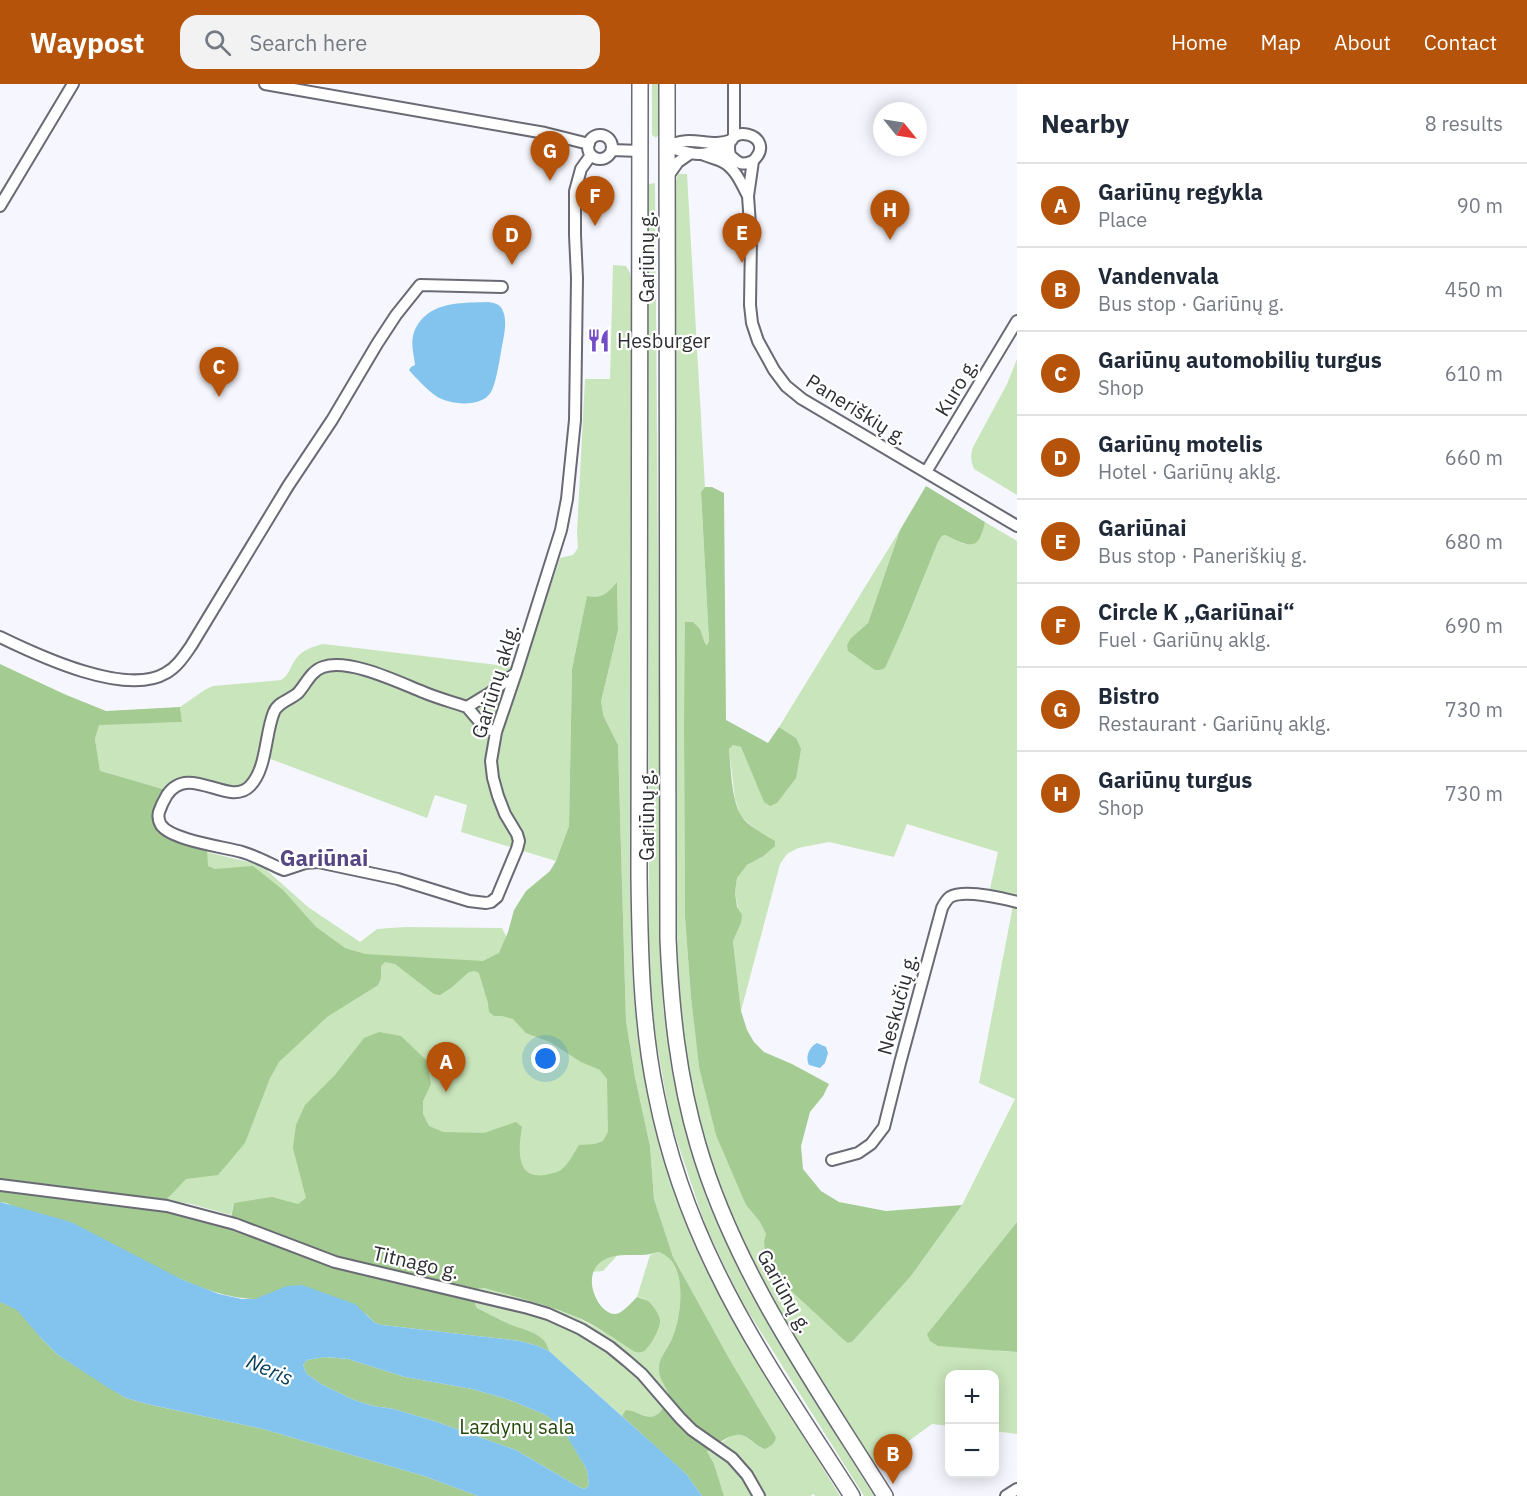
<!DOCTYPE html>
<html lang="en">
<head>
<meta charset="utf-8">
<style>
	body { margin:0; font-family:"IBM Plex Sans",sans-serif; background:#f2f2f3; color:#1f2937 }
	.controls { position:absolute; right:18px; bottom:18px; display:grid; overflow:hidden; border-radius:12px; box-shadow:0 3px 15px #0003 }
	.controls button { width:54px; height:54px; display:grid; place-items:center; padding:0; border:0; border-bottom:2px solid #e0e1e3; background:#fff; color:#1f2937; font:30px sans-serif }
	.compass { position:absolute; left:873px; top:18px; width:54px; height:54px; border-radius:50%; background:#fff; box-shadow:0 3px 15px #0003; rotate:120deg }
	.you { position:absolute; left:546px; top:975px; width:21px; height:21px; margin:-15px; border:4px solid #fff; border-radius:50%; background:#1a73e8; box-shadow:0 0 0 9px #1a73e833 }
	.badge { display:grid; place-items:center; width:39px; height:39px; border-radius:50%; background:#b45309; color:#fff; font-size:20px; font-weight:700 }
	.pin { position:absolute; translate:-50% -50px; filter:drop-shadow(0 2px 3px #0008) }
	.pin::after { content:''; position:absolute; top:32px; width:21px; height:18px; background:inherit; clip-path:polygon(0 0,100% 0,50% 100%) }
	.list { margin:0; padding:0; list-style:none }
	h2 { display:flex; justify-content:space-between; align-items:center; height:78px; margin:0; padding:0 24px; font-size:26px }
	h2 small { font-size:20px; font-weight:400; color:#747a83 }
	.list li { display:grid; grid-template-columns:39px 1fr auto; gap:18px; align-items:center; box-sizing:border-box; height:84px; padding:0 24px; border-top:2px solid #e0e1e3 }
	.list b { display:block; font-size:22px; white-space:nowrap }
	.list p { margin:0; font-size:20px; white-space:nowrap; color:#747a83 }
	.list em { font-size:20px; font-style:normal; color:#747a83 }
	.icon { flex:none; width:33px; height:33px; fill:none; stroke:currentColor; stroke-width:2; stroke-linecap:round; stroke-linejoin:round }
	.map { position:relative; flex:none; width:1017px; height:1412px; overflow:hidden }
	header { display:flex; align-items:center; gap:36px; box-sizing:border-box; height:84px; padding:0 30px; background:#b45309; color:#fff }
	header strong { font-size:28px }
	nav { display:flex; gap:33px; margin-inline-start:auto; font-size:21px }
	.search { width:420px; height:54px; background:#f2f2f3; display:flex; align-items:center; gap:15px; box-sizing:border-box; padding:0 21px; border-radius:18px; color:#747a83; font-size:22px }
	main { display:flex }
	aside { flex:1; background:#fff }
	.map>svg:first-child { display:block }
	.green { fill:#c9e5bb }
	.forest { fill:#a4cb91 }
	.water { fill:#82c4ee; fill-rule:evenodd }
	.lines { fill:none; stroke-linecap:round; stroke-linejoin:round }
	.minor-casing { stroke:#696a74; stroke-width:14 }
	.highway-casing { stroke:#696a74; stroke-width:18 }
	.minor { stroke:#fff; stroke-width:10 }
	.highway { stroke:#fff; stroke-width:15 }
	.labels { text-anchor:middle; dominant-baseline:central; stroke-width:4.5; stroke-linejoin:round; paint-order:stroke }
	.street-label { font-size:20px; fill:#2e2f33; stroke:#fff }
	.poi-label { font-size:20px; fill:#2e2f33; stroke:#fff; text-anchor:start }
	.park-label { font-size:20px; fill:#24470a; stroke:#fff }
	.water-label { font-size:21px; font-style:italic; fill:#0a415c; stroke:#fff }
	.quarter-label { font-size:22px; font-weight:bold; fill:#564684; stroke:#fff }
</style>
</head>
<body>
<header>
<strong>Waypost</strong>
<div class="search"><svg class="icon" aria-label="search" viewBox="0 0 24 24"><circle cx="10" cy="10" r="6"/><path d="M15 15l6 6"/></svg>Search here</div>
<nav><a>Home</a><a>Map</a><a>About</a><a>Contact</a></nav>
</header>
<main>
<div class="map">
<svg width="1017" height="1412" viewBox="0 0 1017 1412">
	<rect width="100%" height="100%" fill="#f6f7fe"/>
	<!-- green -->
	<path class="green" d="M652,0H660L659,50L656,54L652,51Z
		M678,90H687L705,403L701,408L709,557L707,561L705,559L700,545L684,645L685,833L691,914L699,983L746,1121L760,1138L766,1150L764,1157L765,1173L774,1191L848,1259L852,1258L911,1192L962,1121L1015,1015L979,999L1015,811L990,805L998,768L907,740L894,773L829,758L798,764L787,770L780,780L741,927L733,857L741,839L735,809L737,794L747,781L762,773L754,744L741,732L735,715L729,665L733,661L741,663L764,717L796,654L779,643L900,446L868,539L851,554L880,586L885,583L904,542L938,458L942,452L945,451L964,460L981,453L985,438L1017,457V1138L927,1250L1000,1267L1017,1268V1350L995,1347L994,1290H950L949,1342L932,1340L877,1380L871,1374C811,1279 743,1183 709,1075C697,1035 688,992 682,951C677,914 677,875 676,838L674,106Z
		M655,99L661,859L663,922L672,987L687,1053L707,1116L734,1176L771,1246L874,1412H864L742,1218L706,1144L671,1039L656,956L651,911L649,866L648,103L649,100Z
		M613,181L626,182L630,189L631,195V856C634,972 655,1076 704,1181C716,1206 729,1230 743,1253C774,1307 808,1359 840,1412H815L814,1410L810,1412H724L714,1380L706,1369L734,1350L743,1351L761,1364C769,1363 774,1362 776,1353L730,1276L673,1173L654,1115L650,1062L635,993L626,937L618,661L604,633L601,618L618,546L617,499C608,508 601,516 587,513L572,585L569,742L556,777L461,748L467,721L435,711L427,734L260,671C253,685 250,701 232,703L183,693L173,697L166,706L100,688L95,655L99,640L182,638L180,623L206,605L213,602L281,596C289,591 290,584 295,576C302,566 313,562 324,560L523,584L560,474L573,471L578,464L577,448L585,295H610Z
		M1017,275V411L974,385C971,378 970,371 973,363L1007,300Z
		M177,761L261,781L308,823L360,858L377,845L405,843L502,844L515,870L601,897L627,1161L603,1187L578,1189L234,1119L231,1131L191,1120L166,1116L173,1108Z
		M658,1168C660,1169 664,1170 666,1172C687,1186 681,1231 673,1252C669,1261 661,1271 660,1281C658,1294 666,1301 669,1312C665,1322 659,1336 645,1332C638,1330 634,1326 627,1326L622,1332L549,1267C545,1246 519,1246 503,1237C494,1233 486,1228 477,1224L475,1220L477,1205L484,1204L537,1218L576,1233L606,1249L646,1215L637,1213L650,1171Z"/>
	<!-- forest -->
	<path class="forest" d="M926,402L985,438C979,469 968,462 945,451L942,452L938,458L904,542L885,584L880,586H875L848,567L847,561L851,554L868,539L900,446Z
		M705,403H712L724,409L726,636L768,659L779,643L796,654L801,665L796,694L777,719L770,722L764,718L741,663L733,661L729,665C731,684 731,715 741,731C746,741 765,751 775,757V762L762,773L747,781L737,794L735,809L737,823L742,831L741,839L733,857L741,927L747,946L754,958L764,968L792,980L829,1000L823,1012L810,1028L801,1062L803,1085L821,1107L839,1118L886,1127L962,1121L911,1192L852,1258L848,1259L844,1256L774,1191L765,1173L764,1157L766,1150L760,1138L746,1121L716,1051L699,983L691,914L685,833L684,645L685,538H693L700,545L705,559L707,561L709,557L701,408Z
		M617,498L618,546L601,618L604,633L618,661L626,937L635,993L650,1062L654,1115L673,1173L730,1276L776,1353C775,1360 771,1362 765,1365C758,1363 755,1359 749,1355C735,1343 719,1360 707,1368L714,1380L724,1412H702L687,1391L622,1332L626,1326C634,1326 638,1330 645,1332C659,1336 665,1322 669,1312C667,1303 659,1296 659,1286C658,1274 669,1263 673,1252C681,1232 687,1186 666,1172C664,1170 661,1169 658,1168C640,1175 618,1166 602,1177C578,1193 602,1237 619,1229C625,1226 632,1218 637,1213C639,1214 645,1215 646,1216C652,1219 659,1230 660,1236C661,1243 650,1263 644,1267C641,1269 639,1268 635,1268C615,1255 596,1241 574,1232C545,1220 514,1212 484,1204L477,1205L475,1220L477,1224C486,1228 494,1233 503,1237C519,1246 545,1246 549,1267L538,1262L520,1257L382,1241L375,1239L366,1230L255,1215C215,1214 178,1193 142,1178C96,1158 51,1139 6,1119L0,1118V1107L168,1128L229,1144L234,1119L272,1113L298,1120L306,1114L293,1064L296,1041L305,1021L335,991L364,954L379,948L401,952L427,977L431,1000L423,1017V1030L429,1042L443,1048L484,1049L516,1038L522,1043C519,1062 514,1096 545,1091C552,1089 558,1089 563,1084C569,1079 574,1069 579,1061L595,1060L603,1057L608,1048L607,995L600,986L581,978L550,958L526,949L513,935L502,932H494L489,928L488,919L479,889L475,887L469,888L451,904L440,911L434,910L395,880L385,878L381,882V894L378,901L327,933L279,978L270,994L245,1059L218,1091L186,1095L166,1116L0,1096V580L64,610L106,627L180,623L182,638L99,641L95,655L100,687L166,706L154,734L175,753L207,766L208,782L215,785L253,782L283,806L316,843L345,864L365,870L483,877L499,869L508,848L514,826L526,807L550,787L556,777L569,742L572,585L587,512C601,516 609,508 617,498Z
		M1017,1138V1268L938,1262L930,1257L927,1250Z
		M0,1218L17,1225L25,1234L40,1253L58,1271L126,1314L147,1320L263,1345L424,1392L478,1412H0Z
		M325,1273L348,1275L405,1293L472,1305L510,1316L546,1331L562,1343L587,1386L589,1401L585,1405L579,1403L516,1366L434,1337L394,1325L373,1322L354,1316L321,1300L307,1290L303,1281L307,1276Z"/>
	<!-- water -->
	<path class="water" d="M488,218C495,219 500,220 503,227C508,239 503,255 501,268C499,279 496,299 491,308C482,324 449,321 436,312C426,305 417,295 409,286L411,283L415,281C414,271 411,262 413,252C414,246 417,241 421,236C438,217 465,219 488,218Z
		M817,959L826,963L828,969L825,979L820,984L809,981C805,973 809,963 817,959Z
		M0,1118L71,1138L183,1196L219,1210L242,1215H255L287,1202L302,1201L355,1220L375,1239L382,1241L520,1257L538,1262L549,1267L671,1376L687,1391L702,1412H478L424,1392L263,1345L147,1320L126,1314L107,1303L58,1271L40,1253L17,1226L0,1218ZM325,1273L348,1275L405,1293L472,1305L510,1316L546,1331L562,1344L587,1386L589,1401L585,1405L579,1403L516,1366L434,1337L394,1325L373,1322L354,1316L321,1300L307,1290L303,1281L307,1276Z"/>
	<g class="lines">
		<defs>
			<path id="minor" d="M265,0L545,49L589,60
				M588 63a12 12 0 1 1 24 0a12 12 0 1 1-24 0Z
				M734,53V0
				M667,63C677,65 688,70 699,70C708,70 715,66 723,68C736,71 735,85 753,77
				M667,63C691,49 709,65 732,56
				M612,66L640,67
				M702,70C708,73 715,74 721,77C735,83 741,99 748,112
				M730,71C721,35 780,51 753,77L748,112L751,155L750,221L752,239L758,257L774,286L786,302L802,315L1017,442
				M668,92L678,78L691,69
				M0,122L73,0
				M926,388L1017,237
				M0,553C39,572 126,613 166,589C177,583 184,572 191,562L288,402L332,336L377,260L396,231L420,201L502,203
				M516,589L490,609L467,623C452,618 437,614 423,608C398,598 349,574 323,583C311,587 306,600 298,609C290,616 278,618 274,628C265,649 267,685 250,702C229,724 189,678 167,711C164,716 161,722 159,728C158,732 158,736 161,741C171,756 224,763 242,768C256,772 270,780 284,786L305,779L318,778L398,795L469,817L486,819L491,818L497,813L517,765L519,757L517,750L505,730L498,712L493,694L491,677L496,648L516,589L561,446L567,415L575,336L577,194L575,151V107L581,85L591,71
				M467,623L484,643L496,648
				M832,1076L858,1069L871,1060L884,1043L900,979L942,824C944,820 946,816 950,813C964,805 1002,814 1017,818
				M0,1101L167,1122L235,1140L335,1178L528,1224L548,1230L581,1245L610,1263L627,1277L642,1290L680,1334L692,1346L732,1374L747,1391L759,1412
				M1006,1412L1017,1405"/>
			<path id="highway" d="M640,0L639,793C640,866 641,938 656,1010C668,1071 689,1131 716,1186C754,1265 805,1338 852,1412
				M667,0L668,855C671,925 678,993 698,1061C735,1188 815,1300 885,1412"/>
		</defs>
		<!-- minor casing -->
		<use href="#minor" class="minor-casing"/>
		<!-- highway casing -->
		<use href="#highway" class="highway-casing"/>
		<!-- minor -->
		<use href="#minor" class="minor"/>
		<!-- highway -->
		<use href="#highway" class="highway"/>
	</g>
	<!-- icons -->
	<defs>
		<symbol id="restaurant-bare" viewBox="-9 -9 18 18"><path d="M-5-6h1v4h1v-4h1v4h1v-4h1v5L-1.5 .5V6h-2V.5L-5-1ZM5-6V6H3V1.5H1.5Q1.5-4 5-6Z" fill="#744cc5" stroke="#fff" stroke-width="2.5" paint-order="stroke"/></symbol>
	</defs>
	<g fill-rule="evenodd">
		<use href="#restaurant-bare" x="582" y="240" width="33" height="33"/>
	</g>
	<g class="labels">
		<!-- street labels -->
		<g class="street-label">
			<text transform="translate(646 173) rotate(-90)">Gariūnų g.</text>
			<text transform="translate(956 303) rotate(-59)">Kuro g.</text>
			<text transform="translate(857 325) rotate(32)">Paneriškių g.</text>
			<text transform="translate(495 597) rotate(-73)">Gariūnų aklg.</text>
			<text transform="translate(646 731) rotate(-90)">Gariūnų g.</text>
			<text transform="translate(897 920) rotate(-75)">Neskučių g.</text>
			<text transform="translate(416 1178) rotate(13)">Titnago g.</text>
			<text transform="translate(785 1207) rotate(61)">Gariūnų g.</text>
		</g>
		<!-- poi labels -->
		<g class="poi-label">
			<text x="617" y="256">Hesburger</text>
		</g>
		<!-- park labels -->
		<g class="park-label">
			<text x="517" y="1342">Lazdynų sala</text>
		</g>
		<!-- water labels -->
		<g class="water-label">
			<text transform="translate(270 1285) rotate(24)">Neris</text>
		</g>
		<!-- quarter labels -->
		<g class="quarter-label">
			<text x="324" y="773">Gariūnai</text>
		</g>
	</g>
</svg>
<div class="controls">
<button>+</button>
<button>−</button>
</div>
<svg class="compass" viewBox="-18 -18 36 36"><path d="M0-13l5 13h-10z" fill="#e53935"/><path d="M0 13l5-13h-10z" fill="#747a83"/></svg>
<div class="you"></div>
<div class="pin badge" style="left:446px;top:1008px">A</div>
<div class="pin badge" style="left:893px;top:1400px">B</div>
<div class="pin badge" style="left:219px;top:313px">C</div>
<div class="pin badge" style="left:512px;top:181px">D</div>
<div class="pin badge" style="left:742px;top:179px">E</div>
<div class="pin badge" style="left:595px;top:142px">F</div>
<div class="pin badge" style="left:550px;top:97px">G</div>
<div class="pin badge" style="left:890px;top:156px">H</div>
</div>
<aside>
<h2>Nearby<small>8 results</small></h2>
<ul class="list">
<li><span class="badge">A</span><div><b>Gariūnų regykla</b><p>Place</p></div><em>90 m</em></li>
<li><span class="badge">B</span><div><b>Vandenvala</b><p>Bus stop · Gariūnų g.</p></div><em>450 m</em></li>
<li><span class="badge">C</span><div><b>Gariūnų automobilių turgus</b><p>Shop</p></div><em>610 m</em></li>
<li><span class="badge">D</span><div><b>Gariūnų motelis</b><p>Hotel · Gariūnų aklg.</p></div><em>660 m</em></li>
<li><span class="badge">E</span><div><b>Gariūnai</b><p>Bus stop · Paneriškių g.</p></div><em>680 m</em></li>
<li><span class="badge">F</span><div><b>Circle K „Gariūnai“</b><p>Fuel · Gariūnų aklg.</p></div><em>690 m</em></li>
<li><span class="badge">G</span><div><b>Bistro</b><p>Restaurant · Gariūnų aklg.</p></div><em>730 m</em></li>
<li><span class="badge">H</span><div><b>Gariūnų turgus</b><p>Shop</p></div><em>730 m</em></li>
</ul>
</aside>
</main>
</body>
</html>
